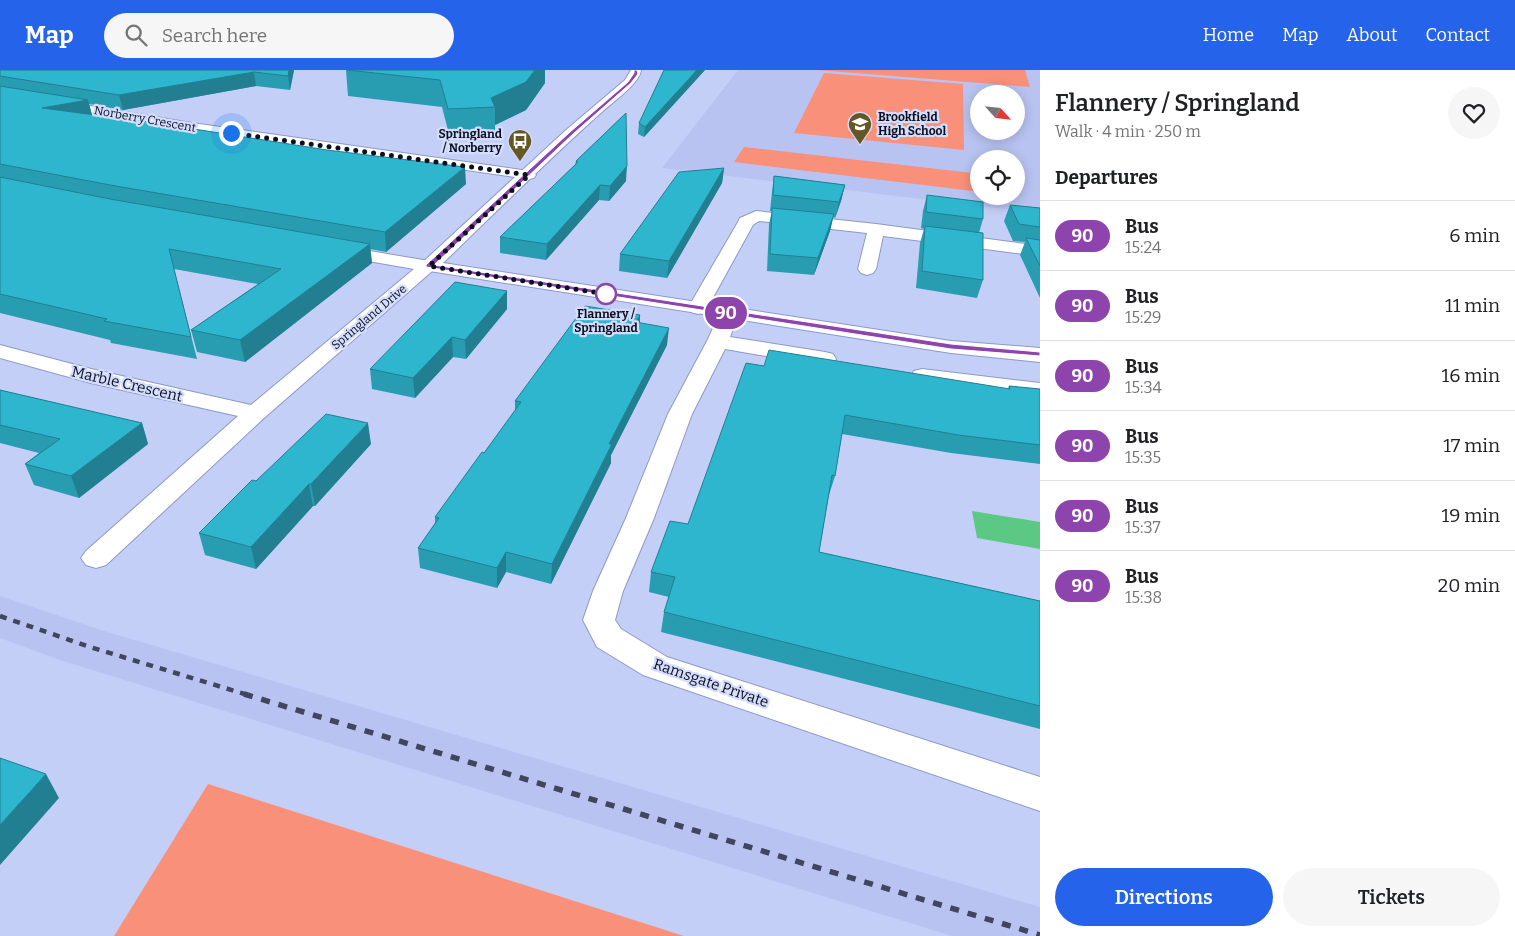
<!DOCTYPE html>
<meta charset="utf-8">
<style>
:root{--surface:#fff;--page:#f6f6f6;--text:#202124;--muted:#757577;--line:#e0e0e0;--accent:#2563eb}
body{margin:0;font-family:Bitter,serif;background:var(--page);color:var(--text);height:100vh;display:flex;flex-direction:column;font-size:19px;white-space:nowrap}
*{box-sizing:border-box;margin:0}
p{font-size:16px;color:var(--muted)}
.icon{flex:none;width:28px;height:28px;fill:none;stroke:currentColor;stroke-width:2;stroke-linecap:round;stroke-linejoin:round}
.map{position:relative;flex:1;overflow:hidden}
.details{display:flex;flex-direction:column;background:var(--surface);width:475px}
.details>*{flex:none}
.badge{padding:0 10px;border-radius:16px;font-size:18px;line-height:32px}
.needle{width:32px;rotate:117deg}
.controls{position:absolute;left:970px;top:15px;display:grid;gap:10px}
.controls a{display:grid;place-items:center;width:55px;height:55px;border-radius:50%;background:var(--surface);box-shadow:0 2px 12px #0003;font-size:25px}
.you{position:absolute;width:25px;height:25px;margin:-12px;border:4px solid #fff;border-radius:50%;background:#1a73e8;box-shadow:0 0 0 8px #1a73e833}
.map>.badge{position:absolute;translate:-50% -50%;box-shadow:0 0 0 2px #fff}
h2{padding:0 15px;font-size:19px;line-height:45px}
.round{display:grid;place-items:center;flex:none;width:52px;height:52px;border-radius:26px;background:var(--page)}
.headline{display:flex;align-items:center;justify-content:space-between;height:85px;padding:0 15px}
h1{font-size:24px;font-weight:600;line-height:38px}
.action{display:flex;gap:10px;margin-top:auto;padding:10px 15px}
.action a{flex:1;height:58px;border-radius:30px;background:var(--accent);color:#fff;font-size:20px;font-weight:600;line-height:58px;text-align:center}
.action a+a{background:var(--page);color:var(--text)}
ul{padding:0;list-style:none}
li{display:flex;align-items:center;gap:15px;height:70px;padding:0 15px;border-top:1px solid var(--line)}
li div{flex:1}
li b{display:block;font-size:19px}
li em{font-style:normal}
li .badge{min-width:55px;font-weight:700;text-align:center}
header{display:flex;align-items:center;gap:30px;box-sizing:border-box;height:70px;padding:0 25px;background:var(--accent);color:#fff}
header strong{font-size:24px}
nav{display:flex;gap:28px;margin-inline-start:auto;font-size:18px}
.search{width:350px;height:45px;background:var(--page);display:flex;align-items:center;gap:12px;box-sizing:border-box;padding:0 18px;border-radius:28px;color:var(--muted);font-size:19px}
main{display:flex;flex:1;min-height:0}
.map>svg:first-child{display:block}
.built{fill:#b8c3f1;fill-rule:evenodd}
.green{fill:#f9907a}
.water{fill:#5bc983}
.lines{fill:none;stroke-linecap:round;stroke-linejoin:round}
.street-casing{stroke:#8c99c8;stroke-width:2}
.secondary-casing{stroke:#8c99c8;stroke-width:2}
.street{fill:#fff;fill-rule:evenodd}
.secondary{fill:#fff;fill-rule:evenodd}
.rail-far1{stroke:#40465e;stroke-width:4.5;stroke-dasharray:7 7;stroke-linecap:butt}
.rail{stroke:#40465e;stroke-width:5.5;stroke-dasharray:9 9;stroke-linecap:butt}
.wall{fill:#289db2}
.shaded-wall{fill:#217f91}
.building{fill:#2fb6cf;stroke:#217f91}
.line{fill:#8e44ad;stroke:#fff}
.walk{stroke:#0c1021;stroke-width:5;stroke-dasharray:0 9}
.stop-dot{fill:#fff;stroke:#8e44ad;stroke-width:2.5}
.labels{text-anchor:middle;stroke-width:4.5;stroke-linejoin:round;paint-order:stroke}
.far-poi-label{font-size:12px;font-weight:bold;fill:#0c1021;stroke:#d4ddfc;text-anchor:start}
.far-street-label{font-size:12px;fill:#0c1021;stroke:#d4ddfc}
.far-stop-label{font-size:12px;font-weight:bold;fill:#0c1021;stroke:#d4ddfc}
.street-label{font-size:15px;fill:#0c1021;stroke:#d4ddfc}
</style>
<header>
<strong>Map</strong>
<div class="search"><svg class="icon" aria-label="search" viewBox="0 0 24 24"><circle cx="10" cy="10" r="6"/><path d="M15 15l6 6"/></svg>Search here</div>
<nav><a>Home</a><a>Map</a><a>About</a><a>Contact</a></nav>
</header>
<main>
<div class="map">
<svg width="1040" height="866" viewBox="0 0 1040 866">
<rect width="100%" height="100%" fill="#c4cff8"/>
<path class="built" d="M738 0H1040V143L662 98ZM979 24H1016V61H979ZM979 89H1016V126H979Z
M0 526 104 561 1040 837V866H952L60 590 0 568Z"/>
<path class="green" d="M817 0H1025L1030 17Z
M824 3 963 14 964 80 794 63Z
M744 77 973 103V121L734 92Z
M208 714 684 866H114Z"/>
<path class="water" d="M972 441 1040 452V479L977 468Z"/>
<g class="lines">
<g class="street-casing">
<path id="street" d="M0 21 192 53 529 101 534 102 536 105 534 108 529 109 192 61 0 27Z
M756 141 876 154 1040 176V186L883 166 876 199 873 203 867 205 861 203 858 199 867 163 759 151 753 155 705 242 698 244 691 242 688 238 738 152 740 148Z
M334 175 429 191 435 192 438 196 264 348 106 495 96 498 86 495 81 488 86 481 238 346 91 313 0 288V275L95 300 251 335 414 199 328 184 325 180 328 176Z
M729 237 736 239 739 243 730 267 825 282 833 284 836 289 833 294 825 296 725 279 692 344 654 448 623 521 615 550 621 559 667 587 1040 707V741L643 605 597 577 583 550 593 521 626 448 668 344 707 271 722 239Z
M922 299 1040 313V327L914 311 911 306 914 301Z"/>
</g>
<g class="secondary-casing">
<path id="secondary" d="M631 0H641C640 13 613 32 603 41 548 90 496 142 443 193L951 271 1040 278V292L951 283 423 200 420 196 423 192 566 60 625 10Z"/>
</g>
<use href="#street" class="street"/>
<use href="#secondary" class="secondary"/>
<path class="rail-far1" d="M0 546 90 577 248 625"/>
<path class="rail" d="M244 624 1040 865"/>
</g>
<path class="wall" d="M0 0H294L290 20 256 16 123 40 89 34 92 45 466 114 386 182 370 179 372 193 245 292 197 282 191 260 258 214 174 199 197 289 111 273 110 270 0 243Z
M346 0H545V13L526 40 495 55V66L450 68 442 37 348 26Z
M664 0H705L644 67 638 64 639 53Z
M626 43V111L609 131 599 130 546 190 500 183V167L575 95 576 91Z
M724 98 722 113 667 208 619 201 620 184Z
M774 106 845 115 841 131 835 148 833 147 830 161 814 205 767 201 769 154 772 141H770L772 122Z
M927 125 983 149 979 163 983 210 977 228 916 218 920 173 924 159 921 158 923 141Z
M1010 135 1040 138V228L1020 185 1025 172 1013 171 1004 151Z
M507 221V239L466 289 453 287 415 328 372 319 370 299Z
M640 245V253L667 275 611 385V393L551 514 506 502 497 518 420 498 418 478 435 453V447L484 383 515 341V331Z
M764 296 1008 319 1009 316 1040 319V394L951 383 842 364 835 406 829 425V424L819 482 1040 531V659L661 562 664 542 669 527 649 522 651 502 688 454Z
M0 320 142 353 148 374 79 428 34 415 25 394 39 383 0 373Z
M371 374 315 436H313L256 499 205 485 199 463 256 411Z"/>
<path class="shaded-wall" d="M289 0H294L290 20 288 6Z
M535 0H545V13L526 40 495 55V37L491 28Z
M697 0H705L644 67 645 57Z
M254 2 256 16 123 40 119 25Z
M88 30 92 45 42 38Z
M627 96 626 111 609 131 610 116Z
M465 97 466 114 386 182 385 162Z
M724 98 722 113 667 208 669 191Z
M600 115 599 130 546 190 547 174Z
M845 115 841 131 835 148 839 132Z
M834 144 830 161 814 205 818 188Z
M370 174 372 193 245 292 240 270Z
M507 221V239L466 289 465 270Z
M640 245 639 262 636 252Z
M669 258 667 275 611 385V393L551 514 552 494 609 374Z
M452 267 453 287 415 328 413 308Z
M142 353 148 374 79 428 71 406Z
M368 353 371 374 315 436 311 414Z
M309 414 313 436 256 499 251 477Z
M506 482V502L497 518V498Z
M46 704 59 728 0 795V755Z"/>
<path class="building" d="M0 0H289L288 6 254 2 119 25 0 6Z
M347 0H535L526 12 491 28 495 37 448 39 440 10Z
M664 0H697L645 57 639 53Z
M0 16 88 30 42 38 156 53 327 80 465 97 385 162 110 115 0 94Z
M626 43 627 96 610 116 600 115 547 174 500 167 578 92 576 91Z
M724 98 669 191 620 184 679 102Z
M774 106 845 115 839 132 773 125Z
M0 107 110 129 370 174 240 270 191 260 281 199 169 179 191 267 104 251 107 249 0 224Z
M927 125 983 132V149L926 142Z
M1010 135 1040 138V157L1019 154Z
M772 138 834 144 818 188 770 184Z
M925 156 983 163V210L922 201Z
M1026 168 1040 170V196Z
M455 212 507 221 465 270 452 267 413 308 370 299Z
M585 236 640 245 636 252 669 258 609 374H612L552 494 506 482 497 498 418 478 439 448 435 447 482 382 484 383 521 332 515 331Z
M769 280 1010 319 1009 316 1040 319V375L958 365 845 345 835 406 832 405 819 482 1040 531V636L664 542 675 507 651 502 670 451 688 454 746 293 764 296Z
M0 320 142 353 71 406 25 394 60 369 0 355Z
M326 344 368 353 311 414H309L251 477 199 463 252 410 256 411Z
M0 688 46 704 0 755Z"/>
<path class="line" d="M634 0H637L638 4 631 13 573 64 434 195 951 274 1040 282V286L951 279 426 197V195L570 62 628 12 634 3Z"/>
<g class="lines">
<path class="walk" d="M231 63 529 105 429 196 606 224"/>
</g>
<defs>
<g id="school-pin" transform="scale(1.25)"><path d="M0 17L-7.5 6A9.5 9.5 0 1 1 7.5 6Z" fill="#655724" stroke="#d4ddfc"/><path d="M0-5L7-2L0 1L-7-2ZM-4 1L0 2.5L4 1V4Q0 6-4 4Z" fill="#fff"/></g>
<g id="bus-pin" transform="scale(1.25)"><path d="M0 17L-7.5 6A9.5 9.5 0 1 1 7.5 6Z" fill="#655724" stroke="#d4ddfc"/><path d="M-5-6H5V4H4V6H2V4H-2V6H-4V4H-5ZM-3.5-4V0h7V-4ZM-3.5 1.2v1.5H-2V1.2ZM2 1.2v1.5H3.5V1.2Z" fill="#fff"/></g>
</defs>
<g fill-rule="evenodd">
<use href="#school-pin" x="860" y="54"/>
<use href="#bus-pin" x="520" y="71"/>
</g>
<circle class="stop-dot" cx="606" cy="224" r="10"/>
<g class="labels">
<g class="far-poi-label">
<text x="878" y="51">Brookfield<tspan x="878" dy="14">High School</tspan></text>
<text x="502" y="68" text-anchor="end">Springland<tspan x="502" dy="14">/ Norberry</tspan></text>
</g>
<g class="far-street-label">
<text transform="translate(145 49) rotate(10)" y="4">Norberry Crescent</text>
<text transform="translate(369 247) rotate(-40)" y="4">Springland Drive</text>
</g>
<g class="far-stop-label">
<text x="606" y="248">Flannery /<tspan x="606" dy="14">Springland</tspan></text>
</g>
<g class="street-label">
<text transform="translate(127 314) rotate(13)" y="5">Marble Crescent</text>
<text transform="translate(711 613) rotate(19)" y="5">Ramsgate Private</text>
</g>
</g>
</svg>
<div class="controls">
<a><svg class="needle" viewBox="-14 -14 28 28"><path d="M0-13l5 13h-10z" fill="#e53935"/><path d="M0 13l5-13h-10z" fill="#757577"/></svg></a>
<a><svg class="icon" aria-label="locate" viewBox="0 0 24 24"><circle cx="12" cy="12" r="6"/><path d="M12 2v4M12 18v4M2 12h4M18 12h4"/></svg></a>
</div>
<div class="you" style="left:231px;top:63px"></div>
<b class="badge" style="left:726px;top:243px;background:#8e44ad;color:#fff">90</b>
</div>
<section class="details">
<div class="headline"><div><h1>Flannery / Springland</h1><p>Walk · 4 min · 250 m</p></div><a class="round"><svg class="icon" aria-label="heart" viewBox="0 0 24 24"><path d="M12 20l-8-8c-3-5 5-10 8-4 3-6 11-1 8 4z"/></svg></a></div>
<h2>Departures</h2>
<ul>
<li><span class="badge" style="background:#8e44ad;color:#fff">90</span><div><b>Bus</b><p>15:24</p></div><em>6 min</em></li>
<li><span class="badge" style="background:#8e44ad;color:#fff">90</span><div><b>Bus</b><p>15:29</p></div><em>11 min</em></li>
<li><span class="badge" style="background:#8e44ad;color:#fff">90</span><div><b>Bus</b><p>15:34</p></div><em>16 min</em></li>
<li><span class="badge" style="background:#8e44ad;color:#fff">90</span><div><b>Bus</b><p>15:35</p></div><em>17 min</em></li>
<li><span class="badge" style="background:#8e44ad;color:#fff">90</span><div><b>Bus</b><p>15:37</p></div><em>19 min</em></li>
<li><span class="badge" style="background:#8e44ad;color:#fff">90</span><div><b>Bus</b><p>15:38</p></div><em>20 min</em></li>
</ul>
<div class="action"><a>Directions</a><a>Tickets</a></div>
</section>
</main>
